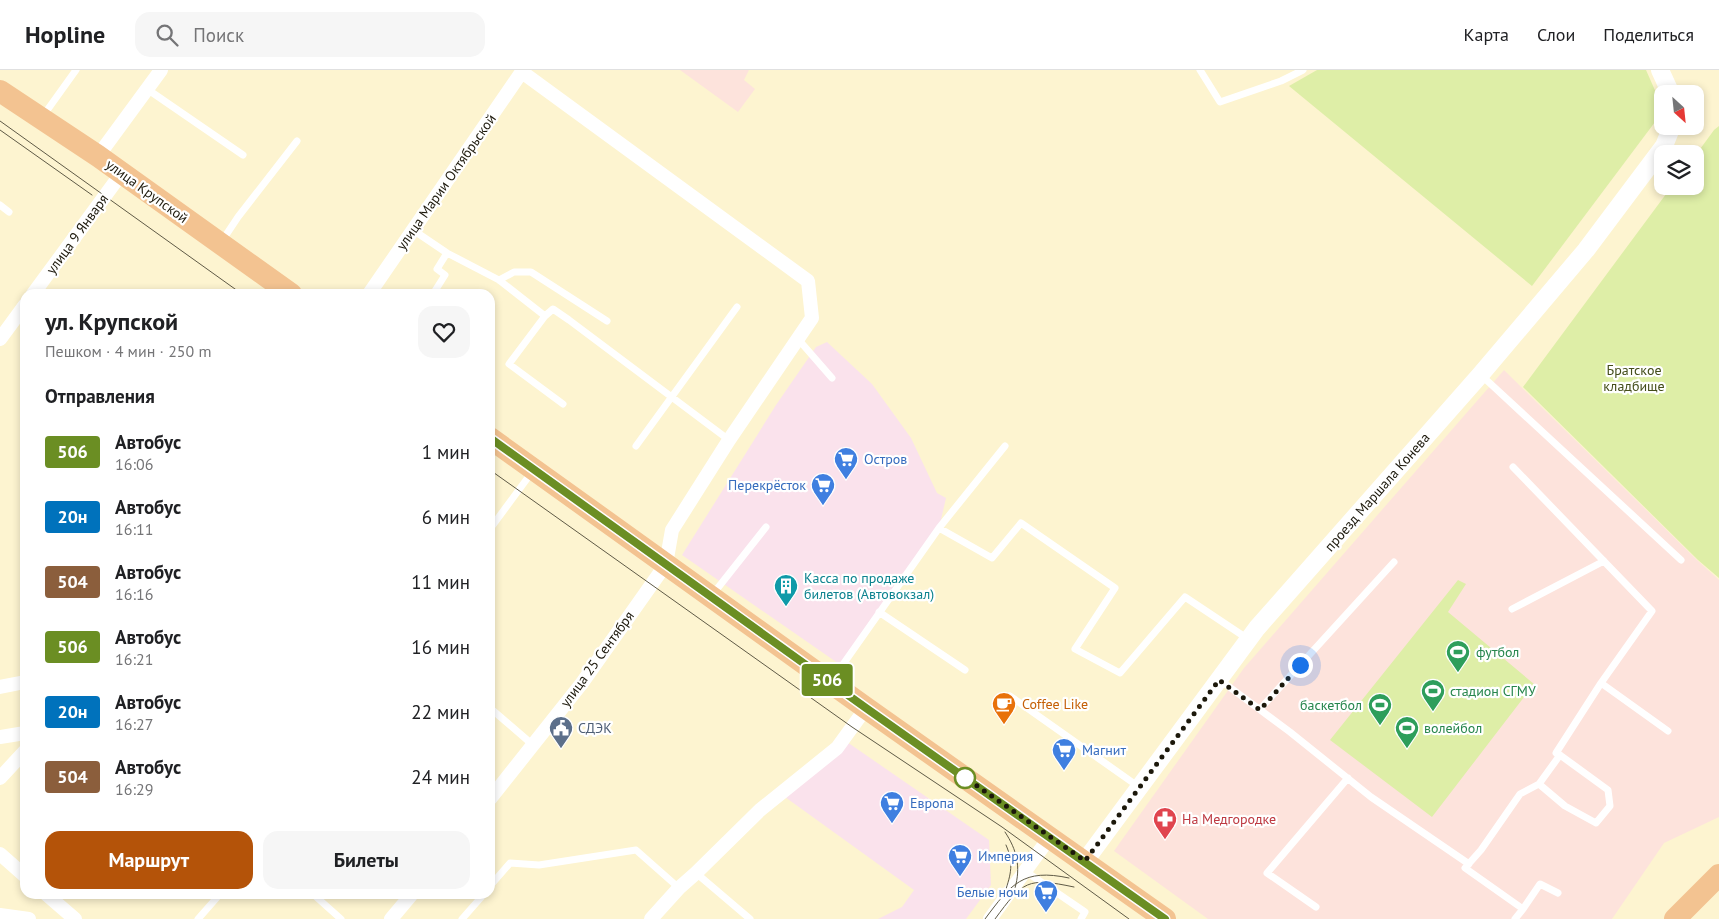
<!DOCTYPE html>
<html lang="ru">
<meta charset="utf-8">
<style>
:root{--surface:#fff;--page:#f6f6f6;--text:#202124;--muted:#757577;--line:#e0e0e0;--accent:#b45309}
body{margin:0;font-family:"PT Sans",sans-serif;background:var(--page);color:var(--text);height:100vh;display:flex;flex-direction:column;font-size:19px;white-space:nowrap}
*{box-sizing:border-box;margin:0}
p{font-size:16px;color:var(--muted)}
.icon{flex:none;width:28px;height:28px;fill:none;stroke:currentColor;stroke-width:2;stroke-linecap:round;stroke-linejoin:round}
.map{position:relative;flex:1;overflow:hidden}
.panel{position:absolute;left:20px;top:219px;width:475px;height:610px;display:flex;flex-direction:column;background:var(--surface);border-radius:15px;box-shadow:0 2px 8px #0003}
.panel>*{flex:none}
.badge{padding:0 10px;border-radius:4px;font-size:18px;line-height:32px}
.needle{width:32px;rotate:153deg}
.fabs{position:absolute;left:1654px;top:15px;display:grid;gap:10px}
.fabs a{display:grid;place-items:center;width:50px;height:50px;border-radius:10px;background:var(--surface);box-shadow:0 2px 8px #0003;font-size:25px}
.you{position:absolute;width:25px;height:25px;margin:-12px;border:4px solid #fff;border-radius:50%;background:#1a73e8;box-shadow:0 0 0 8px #1a73e833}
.map>.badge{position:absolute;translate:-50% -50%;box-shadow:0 0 0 2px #fff}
h2{padding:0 25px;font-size:19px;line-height:45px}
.round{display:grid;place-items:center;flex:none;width:52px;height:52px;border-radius:15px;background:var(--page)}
.overview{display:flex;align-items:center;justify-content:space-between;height:85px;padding:0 25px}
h1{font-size:24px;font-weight:700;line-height:38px}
.cta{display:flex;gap:10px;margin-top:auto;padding:10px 25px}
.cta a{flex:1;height:58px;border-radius:15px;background:var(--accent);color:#fff;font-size:20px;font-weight:700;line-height:58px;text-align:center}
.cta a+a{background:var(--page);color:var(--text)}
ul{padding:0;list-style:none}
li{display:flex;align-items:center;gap:15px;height:65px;padding:0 25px}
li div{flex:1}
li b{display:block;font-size:19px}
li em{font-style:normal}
li .badge{min-width:55px;font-weight:700;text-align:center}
header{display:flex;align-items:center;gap:30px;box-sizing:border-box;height:70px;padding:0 25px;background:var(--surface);border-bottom:1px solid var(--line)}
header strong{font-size:24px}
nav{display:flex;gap:28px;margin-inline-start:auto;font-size:18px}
.search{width:350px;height:45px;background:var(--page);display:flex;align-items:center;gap:12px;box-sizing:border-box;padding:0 18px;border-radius:15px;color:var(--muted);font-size:19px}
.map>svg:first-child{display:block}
.commercial{fill:#fae2ec}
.education{fill:#fde3dc}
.green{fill:#deeea7}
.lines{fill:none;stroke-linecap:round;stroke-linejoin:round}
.service{stroke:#fff;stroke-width:7}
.minor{stroke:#fff;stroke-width:14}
.tertiary{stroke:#fff;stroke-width:18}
.primary{stroke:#f3c391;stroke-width:22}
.tram{stroke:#5f5a46;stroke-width:1}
.line-casing{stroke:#fff;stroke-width:11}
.line{stroke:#6b8e23;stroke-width:8}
.walk{stroke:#1c180b;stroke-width:5;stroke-dasharray:0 9}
.stop-dot{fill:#fff;stroke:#6b8e23;stroke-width:2.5}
.labels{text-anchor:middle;stroke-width:4.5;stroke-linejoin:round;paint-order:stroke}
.street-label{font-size:14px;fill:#1c180b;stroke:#fff}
.park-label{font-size:14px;fill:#444d1a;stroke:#fff}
.shop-label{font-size:14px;fill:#366cbe;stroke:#fff;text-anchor:start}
.culture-label{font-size:14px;fill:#0d838f;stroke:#fff;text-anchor:start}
.leisure-label{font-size:14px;fill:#27864d;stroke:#fff;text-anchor:start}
.food-label{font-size:14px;fill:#c56008;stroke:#fff;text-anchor:start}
.service-label{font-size:14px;fill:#4e5e75;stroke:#fff;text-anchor:start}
.health-label{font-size:14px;fill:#be3a42;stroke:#fff;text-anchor:start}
</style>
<header>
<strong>Hopline</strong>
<div class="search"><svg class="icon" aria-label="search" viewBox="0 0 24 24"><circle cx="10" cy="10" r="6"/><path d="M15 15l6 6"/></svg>Поиск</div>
<nav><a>Карта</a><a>Слои</a><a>Поделиться</a></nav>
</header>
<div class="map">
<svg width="1719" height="849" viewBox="0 0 1719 849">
<rect width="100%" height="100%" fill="#fdf4d0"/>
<path class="commercial" d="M827 272 872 314 911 368 937 423 946 428 939 458 842 596 682 485 776 335 816 277Z
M847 672 989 770 991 815 966 849H878L902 837 914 820 785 727Z"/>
<path class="education" d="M680 0H749L744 10 755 19 738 42Z
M1504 300 1697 490 1719 510V747L1664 773 1612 849H1208L1114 781 1244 598Z"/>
<path class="green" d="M1317 0H1646L1661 34 1658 48 1532 216 1289 16Z
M1719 56V508L1698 490 1523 317 1672 116H1695V86L1714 60Z
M1458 510 1466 514 1448 542 1534 614 1432 747 1330 670Z"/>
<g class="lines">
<path class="service" d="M1200 0 1220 32 1281 11 1303 0
M147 19 243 85
M43 46 76 0
M0 135 9 142
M413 160 447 183 437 199 445 205 433 224
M222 171 238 147 297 71
M447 183 499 210 545 246 509 294 563 334
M499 210 514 202H531L607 251
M545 246 553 239 569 250 729 370
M798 269 832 308
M1481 305 1681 490
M636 376 737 237
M1513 397 1652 541 1601 613
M939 458 1005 376
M490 459 532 402
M713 524 766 457
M1512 539 1604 491
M879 542 965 600
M832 610 939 458 992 488 1021 453 1115 518 1075 579 1120 603 1185 527 1248 569
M1220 610 1290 662 1371 727 1469 794
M1010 626 1139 717
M490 638 533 675
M1260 639 1394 492
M1560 685 1608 720 1610 736 1596 753 1565 736 1539 714Z
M1560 685 1556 683 1601 613 1668 661
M1539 714 1520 724 1481 780 1465 798 1523 839 1540 814 1558 823
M1025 801 1085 842 1081 849
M696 803 750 849
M490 816 510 793 539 795 636 780 679 818
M313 824 341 849
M1316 837 1267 803 1348 708
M198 849 220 824
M462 849 484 824
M1515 849 1523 839"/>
<path class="minor" d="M98 86 161 0
M33 224 121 104
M369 224 523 0
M0 269 25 235
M0 617 25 612
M0 667 25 663
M0 708 25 681
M490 729 582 613 666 494 672 460 729 370 812 248 808 211 522 2
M0 784 25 806
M46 824 75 849
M0 845 29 849
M391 849 412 824
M651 849 679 818 696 803 760 740 837 678 866 638
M990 849 1050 767"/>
<path class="tertiary" d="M1660 0 1671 24
M1085 791 1257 558 1481 304 1586 180 1664 76 1672 56"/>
<path class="primary" d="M0 21 98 86 291 224
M490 368 866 638 1165 849
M1675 849 1719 805"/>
<path class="tram" d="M0 51 242 224
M0 60 92 125
M490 400 852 657 1002 757 1129 849
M1005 762C1017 780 1021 797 1015 818
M1005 822C1011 804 1014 793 1006 775
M985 849C1011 814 1023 798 1069 808
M995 849C1023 811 1027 807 1074 817"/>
</g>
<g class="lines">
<g class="line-casing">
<path id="line" d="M490 368 866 638 1165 849"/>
</g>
<use href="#line" class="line"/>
<path class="walk" d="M965 708 960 704 1085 791 1219 610 1260 640 1300 595"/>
</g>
<defs>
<g id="supermarket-pin" transform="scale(1.25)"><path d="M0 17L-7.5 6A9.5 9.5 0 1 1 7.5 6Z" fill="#3f7fe0" stroke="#fff"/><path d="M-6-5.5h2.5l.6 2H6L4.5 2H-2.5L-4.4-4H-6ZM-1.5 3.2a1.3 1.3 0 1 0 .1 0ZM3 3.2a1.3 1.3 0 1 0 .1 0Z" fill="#fff"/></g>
<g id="building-pin" transform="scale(1.25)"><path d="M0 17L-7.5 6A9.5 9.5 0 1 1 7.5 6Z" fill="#0f9aa8" stroke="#fff"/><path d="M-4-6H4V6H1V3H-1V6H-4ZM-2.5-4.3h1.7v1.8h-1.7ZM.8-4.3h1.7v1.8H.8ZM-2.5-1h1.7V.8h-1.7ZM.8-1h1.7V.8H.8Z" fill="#fff"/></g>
<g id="stadium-pin" transform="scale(1.25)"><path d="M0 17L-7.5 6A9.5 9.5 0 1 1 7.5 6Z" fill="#2e9e5b" stroke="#fff"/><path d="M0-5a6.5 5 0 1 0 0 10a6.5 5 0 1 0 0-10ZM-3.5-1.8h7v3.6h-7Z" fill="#fff"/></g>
<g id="cafe-pin" transform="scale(1.25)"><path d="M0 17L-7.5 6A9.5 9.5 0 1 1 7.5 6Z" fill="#e8710a" stroke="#fff"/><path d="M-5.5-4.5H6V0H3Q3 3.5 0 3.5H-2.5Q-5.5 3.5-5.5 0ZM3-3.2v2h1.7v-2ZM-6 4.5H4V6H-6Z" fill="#fff"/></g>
<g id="civic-pin" transform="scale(1.25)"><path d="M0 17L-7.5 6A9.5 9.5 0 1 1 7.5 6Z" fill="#5c6f8a" stroke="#fff"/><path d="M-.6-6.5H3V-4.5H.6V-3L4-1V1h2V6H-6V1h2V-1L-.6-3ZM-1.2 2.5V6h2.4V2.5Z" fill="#fff"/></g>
<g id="pharmacy-pin" transform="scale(1.25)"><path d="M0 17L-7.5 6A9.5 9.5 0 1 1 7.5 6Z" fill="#e0444e" stroke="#fff"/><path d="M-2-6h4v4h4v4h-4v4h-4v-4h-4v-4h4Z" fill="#fff"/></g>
</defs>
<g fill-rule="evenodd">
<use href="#supermarket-pin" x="846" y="389"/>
<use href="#supermarket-pin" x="823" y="415"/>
<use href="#building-pin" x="786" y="516"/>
<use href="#stadium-pin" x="1458" y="582"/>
<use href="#stadium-pin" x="1433" y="621"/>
<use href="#cafe-pin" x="1004" y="634"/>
<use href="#stadium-pin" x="1380" y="635"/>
<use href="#civic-pin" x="561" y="658"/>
<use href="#stadium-pin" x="1407" y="658"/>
<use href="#supermarket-pin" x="1064" y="680"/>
<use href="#supermarket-pin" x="892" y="733"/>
<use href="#pharmacy-pin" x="1165" y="749"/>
<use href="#supermarket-pin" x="960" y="786"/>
<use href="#supermarket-pin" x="1046" y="822"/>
</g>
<circle class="stop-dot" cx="965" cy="708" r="10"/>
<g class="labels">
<g class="street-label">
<text transform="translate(446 112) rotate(-55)" y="5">улица Марии Октябрьской</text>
<text transform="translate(147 121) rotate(36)" y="5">улица Крупской</text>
<text transform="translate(77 164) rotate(-54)" y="5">улица 9 Января</text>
<text transform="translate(1377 422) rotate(-49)" y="5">проезд Маршала Конева</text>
<text transform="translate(597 589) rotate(-54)" y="5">улица 25 Сентября</text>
</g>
<g class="park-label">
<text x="1634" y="305">Братское<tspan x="1634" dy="16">кладбище</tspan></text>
</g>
<g class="shop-label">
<text x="864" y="394">Остров</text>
<text x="806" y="420" text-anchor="end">Перекрёсток</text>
<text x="1082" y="685">Магнит</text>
<text x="910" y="738">Европа</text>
<text x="978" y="791">Империя</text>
<text x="1028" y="827" text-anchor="end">Белые ночи</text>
</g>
<g class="culture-label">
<text x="804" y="513">Касса по продаже<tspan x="804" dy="16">билетов (Автовокзал)</tspan></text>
</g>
<g class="leisure-label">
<text x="1476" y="587">футбол</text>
<text x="1450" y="626">стадион СГМУ</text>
<text x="1362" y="640" text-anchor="end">баскетбол</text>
<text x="1424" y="663">волейбол</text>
</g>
<g class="food-label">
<text x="1022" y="639">Coffee Like</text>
</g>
<g class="service-label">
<text x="578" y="663">СДЭК</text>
</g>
<g class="health-label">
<text x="1182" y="754">На Медгородке</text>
</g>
</g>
</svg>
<div class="fabs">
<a><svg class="needle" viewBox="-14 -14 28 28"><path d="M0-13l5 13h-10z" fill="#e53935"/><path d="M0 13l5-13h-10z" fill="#757577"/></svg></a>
<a><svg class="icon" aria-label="layers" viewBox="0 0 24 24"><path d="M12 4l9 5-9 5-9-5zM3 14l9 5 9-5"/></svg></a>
</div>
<div class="you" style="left:1300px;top:595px"></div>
<b class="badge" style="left:827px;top:610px;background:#6b8e23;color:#fff">506</b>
<section class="panel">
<div class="overview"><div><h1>ул. Крупской</h1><p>Пешком · 4 мин · 250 m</p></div><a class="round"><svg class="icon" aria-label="heart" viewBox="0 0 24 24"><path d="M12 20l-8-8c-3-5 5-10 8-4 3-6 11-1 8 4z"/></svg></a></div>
<h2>Отправления</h2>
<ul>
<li><span class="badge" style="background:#6b8e23;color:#fff">506</span><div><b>Автобус</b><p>16:06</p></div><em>1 мин</em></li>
<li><span class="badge" style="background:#0072bc;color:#fff">20н</span><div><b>Автобус</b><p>16:11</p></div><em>6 мин</em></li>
<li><span class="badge" style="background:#8b5e3c;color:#fff">504</span><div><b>Автобус</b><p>16:16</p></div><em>11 мин</em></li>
<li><span class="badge" style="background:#6b8e23;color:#fff">506</span><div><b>Автобус</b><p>16:21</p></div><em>16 мин</em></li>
<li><span class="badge" style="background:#0072bc;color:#fff">20н</span><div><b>Автобус</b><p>16:27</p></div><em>22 мин</em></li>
<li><span class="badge" style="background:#8b5e3c;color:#fff">504</span><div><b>Автобус</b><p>16:29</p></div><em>24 мин</em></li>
</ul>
<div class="cta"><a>Маршрут</a><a>Билеты</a></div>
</section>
</div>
